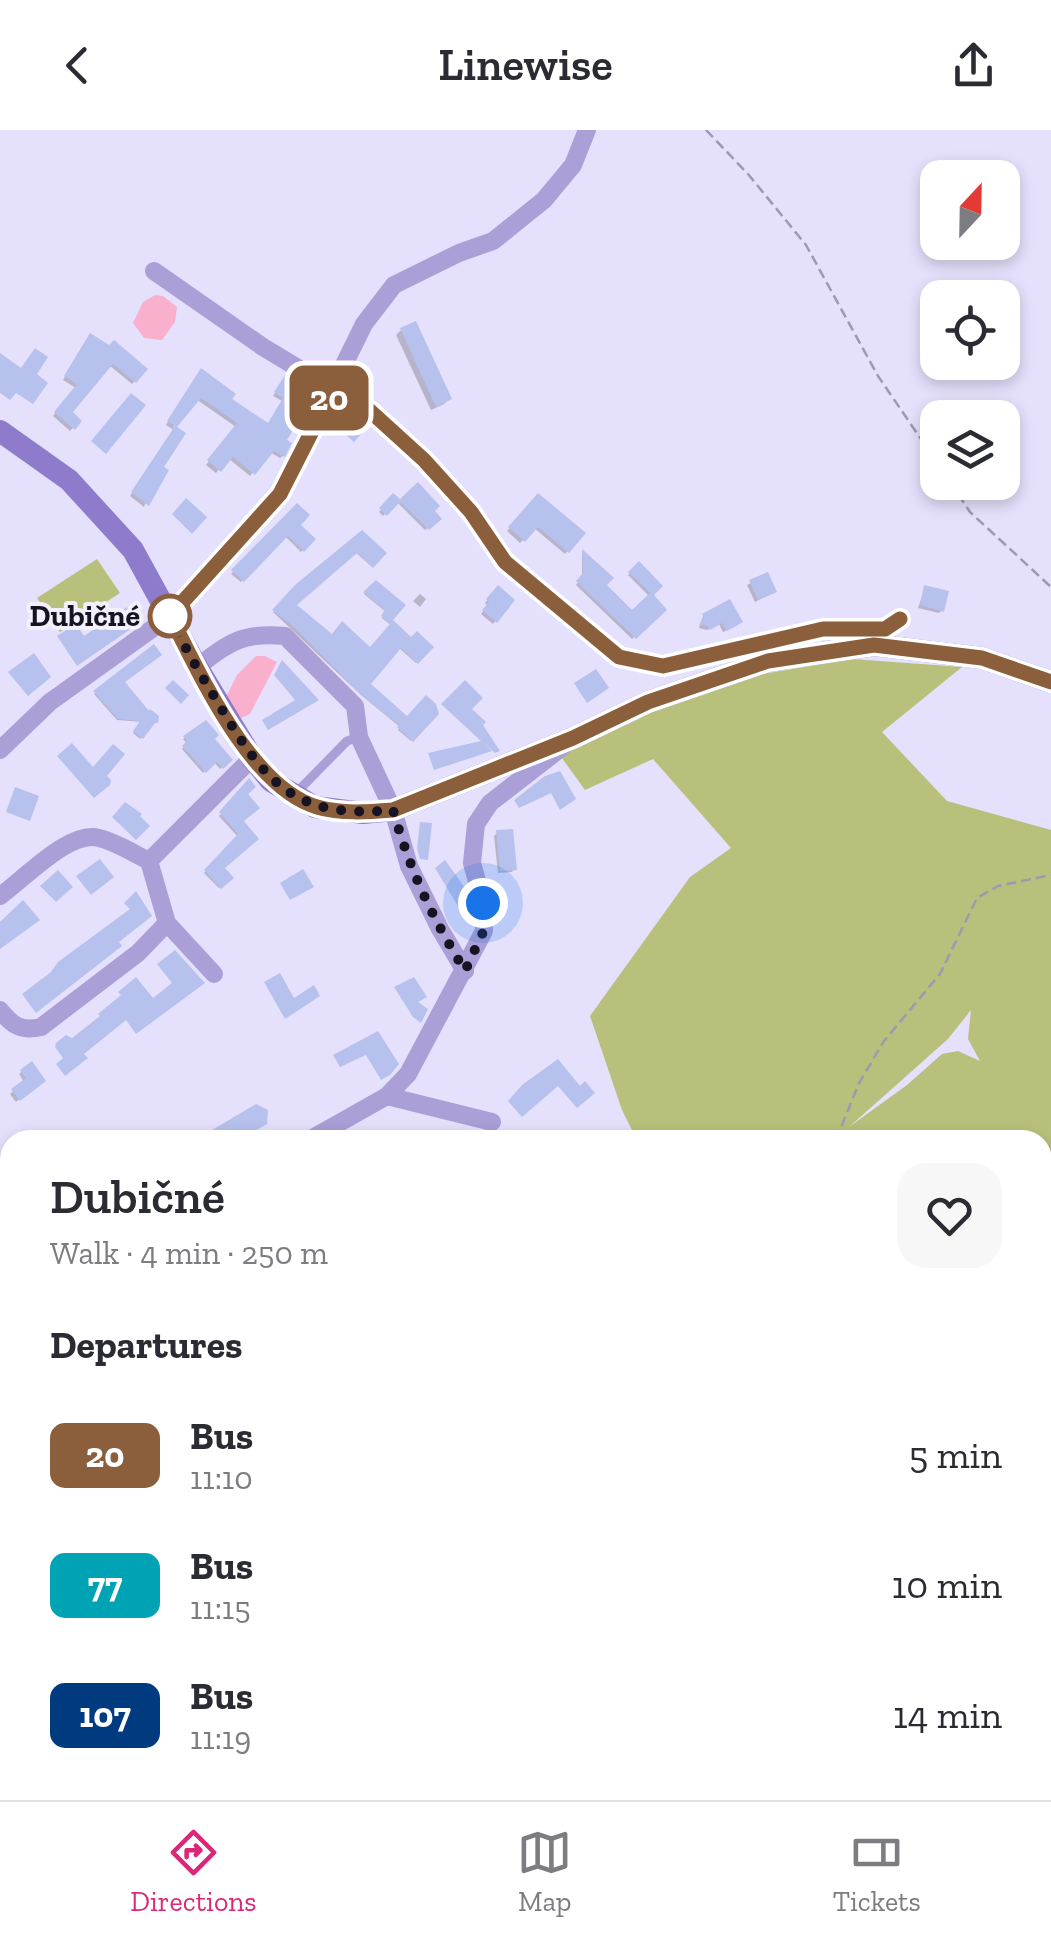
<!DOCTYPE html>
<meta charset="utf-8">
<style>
:root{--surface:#fff;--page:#f7f7f7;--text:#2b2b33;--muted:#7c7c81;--line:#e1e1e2;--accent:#db2777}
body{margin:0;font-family:"Zilla Slab",serif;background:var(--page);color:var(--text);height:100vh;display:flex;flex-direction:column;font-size:38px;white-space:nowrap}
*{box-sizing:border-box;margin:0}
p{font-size:32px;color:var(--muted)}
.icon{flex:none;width:55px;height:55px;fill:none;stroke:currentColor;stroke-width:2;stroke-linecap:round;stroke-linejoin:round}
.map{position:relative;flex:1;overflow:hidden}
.side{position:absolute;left:0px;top:1000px;width:1052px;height:670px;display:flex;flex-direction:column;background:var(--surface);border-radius:30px 30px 0 0;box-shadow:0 5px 15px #0003}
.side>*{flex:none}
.badge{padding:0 20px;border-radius:15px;font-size:35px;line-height:65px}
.needle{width:65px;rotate:22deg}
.buttons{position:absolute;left:920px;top:30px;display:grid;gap:20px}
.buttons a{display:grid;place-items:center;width:100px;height:100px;border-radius:20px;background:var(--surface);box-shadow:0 5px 15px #0003;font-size:50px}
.you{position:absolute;width:50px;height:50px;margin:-25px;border:8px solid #fff;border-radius:50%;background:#1a73e8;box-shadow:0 0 0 15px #1a73e833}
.map>.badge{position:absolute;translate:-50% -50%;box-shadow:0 0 0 5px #fff}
h2{padding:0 50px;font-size:38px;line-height:90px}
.round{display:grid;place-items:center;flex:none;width:105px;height:105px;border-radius:30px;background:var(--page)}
.summary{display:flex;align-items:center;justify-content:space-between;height:170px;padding:0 50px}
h1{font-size:48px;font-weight:600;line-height:75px}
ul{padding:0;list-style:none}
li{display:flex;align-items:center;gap:30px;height:130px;padding:0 50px}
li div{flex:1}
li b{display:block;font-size:38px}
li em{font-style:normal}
li .badge{min-width:110px;font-weight:700;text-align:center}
header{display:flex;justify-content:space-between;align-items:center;height:130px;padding:0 50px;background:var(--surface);font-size:45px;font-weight:600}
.tabs{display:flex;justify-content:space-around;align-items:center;height:140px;border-top:2px solid var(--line);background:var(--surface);font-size:28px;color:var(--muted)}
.tabs a{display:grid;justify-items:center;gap:5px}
.tabs .on{color:var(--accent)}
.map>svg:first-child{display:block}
.green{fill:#b9c07b;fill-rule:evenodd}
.water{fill:#f9b0cd}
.shadow{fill:#0003}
.building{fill:#b6c1ed}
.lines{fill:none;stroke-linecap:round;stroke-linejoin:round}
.path{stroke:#9d99b1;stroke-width:2.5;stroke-dasharray:10 5;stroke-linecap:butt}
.lane{stroke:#aa9fd6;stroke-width:9}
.street{stroke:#aa9fd6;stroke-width:18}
.secondary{stroke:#8e7bcc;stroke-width:22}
.line-casing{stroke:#fff;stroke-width:22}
.line{stroke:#8b5e3c;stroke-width:15}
.walk{stroke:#161322;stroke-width:10;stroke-dasharray:0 18}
.stop-dot{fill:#fff;stroke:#8b5e3c;stroke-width:5}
.labels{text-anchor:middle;stroke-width:8;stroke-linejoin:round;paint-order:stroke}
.stop-label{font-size:30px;font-weight:bold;fill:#161322;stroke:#f2f0fa;text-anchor:end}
</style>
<header><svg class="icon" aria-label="back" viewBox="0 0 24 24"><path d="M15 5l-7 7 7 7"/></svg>Linewise<svg class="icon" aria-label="share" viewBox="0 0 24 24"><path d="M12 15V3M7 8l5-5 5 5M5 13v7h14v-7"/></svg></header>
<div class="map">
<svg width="1051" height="1670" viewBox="0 0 1051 1670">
<rect width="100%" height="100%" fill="#e5e0fc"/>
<path class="green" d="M97 429 120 463 60 502 37 468Z
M852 529 962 537 882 602 947 671 1051 700V1670H0V1507L10 1503V1660H1042V1010H637L622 980 590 886 690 747 731 718 653 629 585 660 559 624 643 584 756 545ZM971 880 968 909 980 931 958 921 942 924 907 955 849 997 948 909Z
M10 1068V1217L0 1223V1075Z"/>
<path class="water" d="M155 165 163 166 177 177 175 192 162 210 144 208 133 193 143 172Z
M256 526H265L277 532 250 584 241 588 230 575 227 565 237 545Z"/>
<path class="shadow" d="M401 200 449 269 444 274 431 280 396 205Z
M87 209 144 239 132 254 109 235 69 283 79 291 70 301 53 286 76 258 63 250Z
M198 244 268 296 282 271 273 266 285 248 283 326 280 328 270 322 250 346 228 328 216 343 206 335 236 297 196 269 173 297 183 303 160 338 144 377 130 366 174 300 166 295Z
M418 356 438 389 425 400 397 372 383 386 379 382 393 366 400 373Z
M539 367 583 403 565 424 534 398 520 413 507 401Z
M297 376V395L313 410 301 422 285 406 241 452 231 444Z
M362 403 371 436 355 422 293 475 332 507 370 521 392 496 382 488 386 482 364 464 376 453 390 490 411 511 431 517 416 533 398 517 368 554 407 589 436 583 411 611 398 600 400 597 361 565 273 482 297 457Z
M582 423 610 448 604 455 632 484 650 467 628 445 639 435 659 456 650 465 663 480 632 509 576 455 582 447Z
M767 445 771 464 755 472 747 455Z
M498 458 511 470 493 494 481 484 488 476 485 473Z
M925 458 942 480 939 483 918 478Z
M420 464 426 469 420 477 413 471Z
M703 486 737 495 723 502 719 494 707 500 699 498Z
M153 518 122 552 151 593 140 609 133 603 142 592 117 590 94 564Z
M206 594 211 609 229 630 220 639 214 632 203 643 182 619 187 614 183 609Z
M245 664 241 691 255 709 222 738 231 748 219 758 204 743 238 707 219 686Z
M497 703 514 739 512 742 498 743 494 706Z
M31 935 43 950 16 972 10 964 24 952 19 944Z"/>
<path class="building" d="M416 191 452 269 436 277 400 198Z
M90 203 109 215 114 210 148 239 136 253 113 234 73 282 82 291 75 300 54 282 77 254 64 246Z
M35 218 48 227 37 244 48 253 33 274 16 263 10 270 0 263V223L21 238Z
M201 238 236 264 232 269 268 293 283 268 274 262 285 245 315 263 287 310 292 313 285 327 274 321 255 345 233 327 221 342 207 330 237 293 201 268 177 297 186 303 164 337 169 340 149 376 131 362 175 296 167 291Z
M131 263 146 275 106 324 91 311Z
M353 286 368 296 354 312 340 300Z
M418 352 440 376 435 381 442 389 429 400 400 372 387 386 379 378 393 363 400 369Z
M538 363 586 403 569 423 538 397 525 412 508 397Z
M186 368 207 387 192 404 172 384Z
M297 373 310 385 301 395 316 409 304 422 288 406 244 452 231 440Z
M362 400 387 423 373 438 357 423 297 475 332 504 342 491 370 517 390 494 381 486 385 480 363 462 376 450 406 475 393 490 411 507 417 501 434 517 418 534 401 518 371 554 407 586 426 565 436 574 439 584 413 612 397 597 399 595 361 565 294 497 272 480 295 455Z
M582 419 614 448 607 455 632 480 650 463 628 442 639 431 663 456 654 465 667 480 636 509 576 451 583 443Z
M768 442 777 462 758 470 749 450Z
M498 455 515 470 497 493 482 480 489 472 486 469Z
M924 455 949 461 944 482 920 475Z
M730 469 743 492 727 501 722 493 710 500 708 496 699 495 704 487 702 484Z
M127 477 138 494 77 536 57 506 76 494 84 506Z
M154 514 162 525 125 552 149 581 150 579 159 586 158 593H155L143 609 133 601 140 591 118 589 93 561Z
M34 523 51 547 28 566 8 542Z
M282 530 319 570 268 600 262 590 295 570 274 545Z
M596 539 609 558 587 573 574 553Z
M173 550 189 565 181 574 165 558Z
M465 550 483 568 472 579 486 592 483 595 500 621 495 623 484 613 492 621 434 640 428 623 481 611 441 574Z
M206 590 219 605 215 609 233 630 223 639 217 632 206 643 182 616 187 611 183 606Z
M72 613 93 637 113 614 125 624 107 646 111 650 110 655 94 668 57 626Z
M560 641 576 669 560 680 551 663 519 678 514 670 545 646Z
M249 648 256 657 248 664 260 678 244 691 259 709 225 738 234 748 221 759 204 740 238 704 219 682Z
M15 657 39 666 30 691 6 682Z
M125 672 142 684 140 686 150 696 136 710 112 687Z
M420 692 432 693 428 730 420 729 417 718Z
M513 699 517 740 500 741 496 700Z
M100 729 114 747 91 765 76 746Z
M445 730 467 761 471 777 462 783 435 738Z
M303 739 314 757 290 770 280 753Z
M58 740 73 757 56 772 40 756Z
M136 761 152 786 119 812 122 816 36 883 22 864 51 842 58 832 130 779 124 773Z
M23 770 40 790 0 819V792Z
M175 820 205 853 136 904 126 890 84 924 88 928 65 946 56 934 63 928 55 917 56 913 66 905 72 908 100 886 98 884 121 865 118 862 136 847 153 868 172 853 157 834Z
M280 843 294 868 314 855 320 866 285 889 264 852Z
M414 847 427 867 418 872 428 879 421 893 413 887 394 857Z
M378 901 399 934 390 945 381 950 366 925 340 937 333 925Z
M558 929 580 956 585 951 595 963 577 978 558 956 522 987 508 971 522 955Z
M32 931 46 951 20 971 11 959 26 948 20 940Z
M256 974 268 980 267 994 255 1001 260 1010H195Z"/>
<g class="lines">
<path class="path" d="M706 0 748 44 806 115 878 246 938 334
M950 352 970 382 1051 457
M836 1010 859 953 884 911 940 844 977 768 998 756 1051 745
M0 1230 10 1224
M0 1550 10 1547"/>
<path class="lane" d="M295 664 347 611 359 607"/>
<path class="street" d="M154 141 263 217 369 281 424 330 471 382 505 432 619 527 663 536 823 499H885L900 489
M197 537C230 512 242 502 285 506L355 576 359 607 393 680 409 736 440 799 465 841
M0 620 50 572 170 486 280 365 364 194 394 155 459 123 493 111 544 70 573 35 587 0
M149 731 252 628
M0 766C23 750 70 699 99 708 116 712 133 723 149 731L167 793 138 823 41 897C21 902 12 895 0 880
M167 793 214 844
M387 966 492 992
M309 1010 387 966 408 944 484 801 483 773 472 733 476 694 490 673 561 618"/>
<path class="secondary" d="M0 301 69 350 133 420 197 537 252 628 271 651 315 677 363 683 393 680 573 608 648 572 768 531 874 515 982 528 1051 552"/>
</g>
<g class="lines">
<g class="line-casing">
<path id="line" d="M900 489 885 499H823L663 536 619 527 505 432 471 382 424 330 369 280 334 258 280 364 170 486C200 544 250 657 317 677 341 684 368 682 393 680L573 608 648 572 768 531 874 515 982 528 1051 552"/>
</g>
<use href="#line" class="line"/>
<path class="walk" d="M170 486C183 515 201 545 218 573 265 652 294 690 393 680 411 743 431 785 465 841L484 800 483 773"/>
</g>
<circle class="stop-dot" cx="170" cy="486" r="20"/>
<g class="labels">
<g class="stop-label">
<text x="140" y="496">Dubičné</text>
</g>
</g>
</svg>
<div class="buttons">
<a><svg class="needle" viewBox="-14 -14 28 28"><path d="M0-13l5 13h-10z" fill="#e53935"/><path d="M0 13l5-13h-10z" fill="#7c7c81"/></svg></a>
<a><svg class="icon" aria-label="locate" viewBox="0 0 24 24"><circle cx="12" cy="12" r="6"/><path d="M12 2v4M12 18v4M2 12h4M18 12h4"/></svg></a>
<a><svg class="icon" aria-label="layers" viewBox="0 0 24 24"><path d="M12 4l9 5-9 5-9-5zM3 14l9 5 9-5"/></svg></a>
</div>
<div class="you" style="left:483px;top:773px"></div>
<b class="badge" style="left:329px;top:268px;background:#8b5e3c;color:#fff">20</b>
<section class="side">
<div class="summary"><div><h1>Dubičné</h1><p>Walk · 4 min · 250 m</p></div><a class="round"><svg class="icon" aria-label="heart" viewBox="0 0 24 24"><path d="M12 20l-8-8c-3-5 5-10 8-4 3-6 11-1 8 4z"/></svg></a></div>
<h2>Departures</h2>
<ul>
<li><span class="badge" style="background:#8b5e3c;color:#fff">20</span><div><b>Bus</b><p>11:10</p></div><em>5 min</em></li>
<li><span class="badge" style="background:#00a3b4;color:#fff">77</span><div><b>Bus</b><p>11:15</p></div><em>10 min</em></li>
<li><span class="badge" style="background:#003b80;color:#fff">107</span><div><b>Bus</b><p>11:19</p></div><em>14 min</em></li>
</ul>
</section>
</div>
<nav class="tabs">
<a class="on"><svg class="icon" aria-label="directions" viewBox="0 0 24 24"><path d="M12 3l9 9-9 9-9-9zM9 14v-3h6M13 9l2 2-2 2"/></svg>Directions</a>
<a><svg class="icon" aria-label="map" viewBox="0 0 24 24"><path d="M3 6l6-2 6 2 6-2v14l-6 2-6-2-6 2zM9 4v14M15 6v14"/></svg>Map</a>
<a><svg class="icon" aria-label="tickets" viewBox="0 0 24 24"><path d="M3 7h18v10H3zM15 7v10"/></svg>Tickets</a>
</nav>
